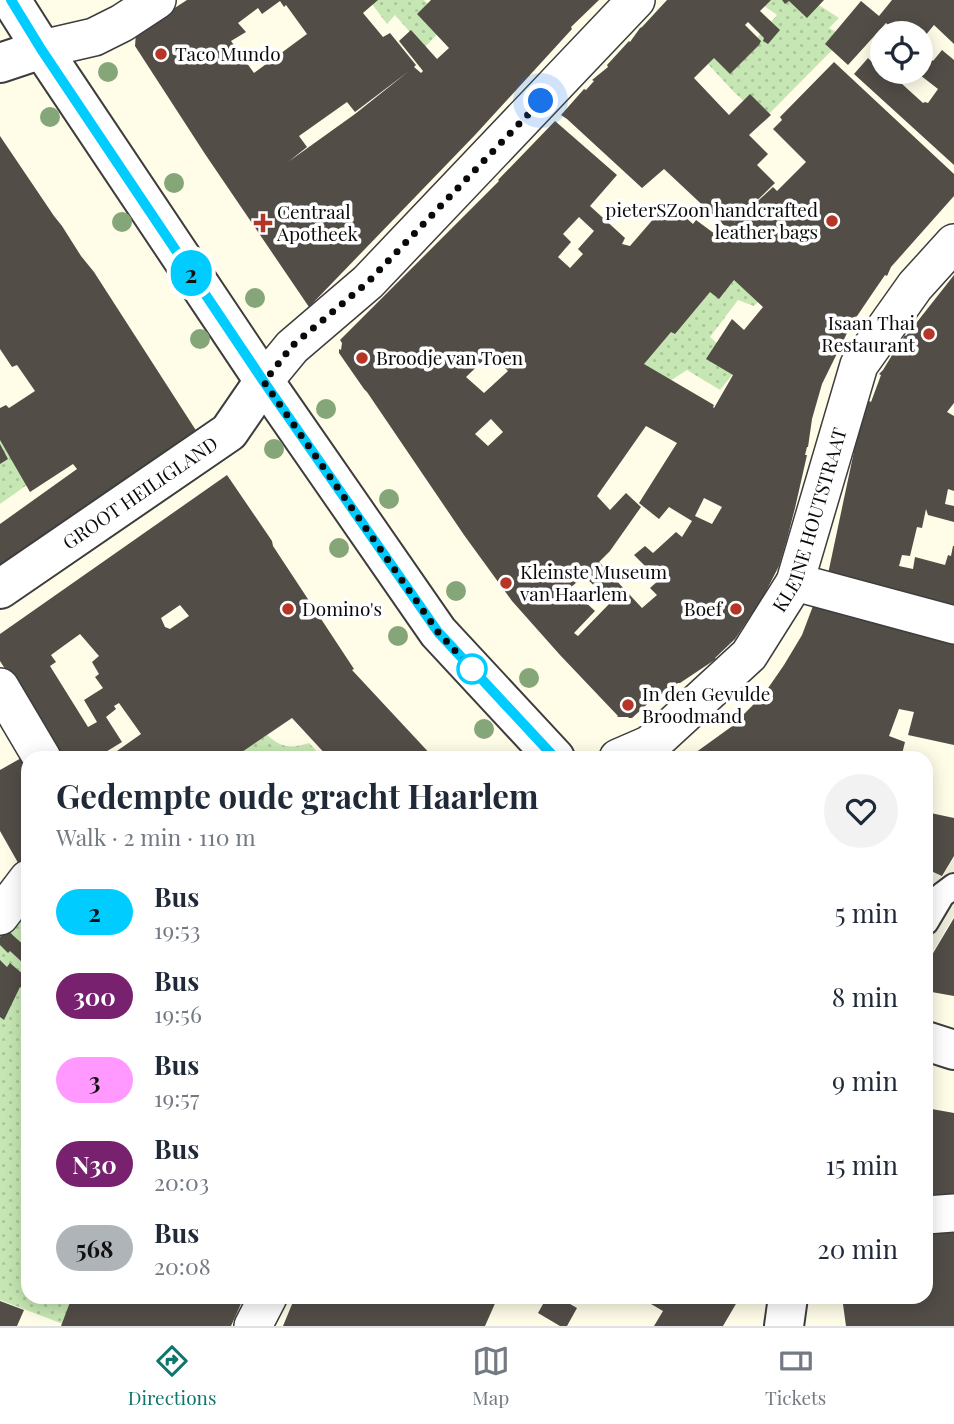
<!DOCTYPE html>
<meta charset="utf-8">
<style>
:root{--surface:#fff;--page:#f2f2f3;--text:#1f2937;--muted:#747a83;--line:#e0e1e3;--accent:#0f766e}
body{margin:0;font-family:"Playfair Display",serif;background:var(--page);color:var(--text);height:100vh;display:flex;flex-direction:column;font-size:26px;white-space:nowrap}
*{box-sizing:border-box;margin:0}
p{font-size:23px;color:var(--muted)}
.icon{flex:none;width:38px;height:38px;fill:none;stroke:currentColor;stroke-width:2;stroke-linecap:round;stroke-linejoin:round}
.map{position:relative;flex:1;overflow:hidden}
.side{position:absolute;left:21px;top:751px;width:912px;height:553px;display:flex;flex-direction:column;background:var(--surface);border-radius:21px;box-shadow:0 4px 18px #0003}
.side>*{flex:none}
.badge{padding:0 14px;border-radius:23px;font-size:24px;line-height:46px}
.buttons{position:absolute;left:870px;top:21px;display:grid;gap:14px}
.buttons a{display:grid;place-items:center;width:63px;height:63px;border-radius:50%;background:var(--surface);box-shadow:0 4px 18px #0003;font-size:35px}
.you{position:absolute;width:35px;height:35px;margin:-18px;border:5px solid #fff;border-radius:50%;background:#1a73e8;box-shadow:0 0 0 10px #1a73e833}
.map>.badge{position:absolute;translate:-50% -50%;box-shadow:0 0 0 4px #fff}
.round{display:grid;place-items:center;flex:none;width:74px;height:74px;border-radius:37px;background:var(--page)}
.headline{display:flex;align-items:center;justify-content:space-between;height:119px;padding:0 35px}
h1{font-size:33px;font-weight:700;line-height:52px}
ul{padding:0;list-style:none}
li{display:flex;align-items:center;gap:21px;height:84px;padding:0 35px}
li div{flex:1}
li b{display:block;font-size:26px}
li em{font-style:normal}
li .badge{min-width:77px;font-weight:700;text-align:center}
.tab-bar{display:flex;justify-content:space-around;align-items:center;height:98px;border-top:2px solid var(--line);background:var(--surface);font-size:19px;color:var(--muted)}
.tab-bar a{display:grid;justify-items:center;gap:4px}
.tab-bar .on{color:var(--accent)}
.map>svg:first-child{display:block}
.park{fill:url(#park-dots)}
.plaza{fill:#ecead9}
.building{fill:#524d47;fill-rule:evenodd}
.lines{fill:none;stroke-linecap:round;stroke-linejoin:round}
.service-casing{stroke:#3d3d3d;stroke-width:28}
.pedestrian-casing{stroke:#3d3d3d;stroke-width:40}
.minor-casing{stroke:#3d3d3d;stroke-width:42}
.tertiary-casing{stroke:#3d3d3d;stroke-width:42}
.service{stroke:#fff;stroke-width:24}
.pedestrian{stroke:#fff;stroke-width:37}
.minor{stroke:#fff;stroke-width:38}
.tertiary{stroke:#fff;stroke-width:38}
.tree{fill:#85a678}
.line-casing{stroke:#fff;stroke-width:16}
.line{stroke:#0cf;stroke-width:10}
.walk{stroke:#0a0a0a;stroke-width:7;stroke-dasharray:0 12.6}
.poi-dot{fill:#b53527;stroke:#fff;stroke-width:2.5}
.stop-dot{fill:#fff;stroke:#0cf;stroke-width:3.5}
.labels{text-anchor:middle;stroke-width:7;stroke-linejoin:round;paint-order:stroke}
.poi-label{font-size:19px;fill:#0a0a0a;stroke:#fff;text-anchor:start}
.street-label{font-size:19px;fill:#0a0a0a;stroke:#fff}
</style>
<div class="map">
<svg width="954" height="1326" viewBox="0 0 954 1326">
<defs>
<pattern id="park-dots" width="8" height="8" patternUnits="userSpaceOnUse" patternTransform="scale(1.75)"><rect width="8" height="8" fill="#c6e7b3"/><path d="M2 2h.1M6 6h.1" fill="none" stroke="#a9c599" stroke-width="1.8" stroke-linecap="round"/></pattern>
</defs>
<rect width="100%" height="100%" fill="#fffde8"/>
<path class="park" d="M369 0H424L448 23 424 48 395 15 387 24Z
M762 0H811L839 18 829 28 845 37 764 119 734 92 708 64 722 43 740 57 777 15 760 3Z
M747 255 783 276 754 306 738 300 710 337 741 364 720 390 687 370 659 388 619 354 707 281 730 286Z
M0 434 38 477 0 504Z
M267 735C282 748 290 749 309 743L323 758H232Z
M28 900V1297H72L63 1324 0 1300V933Z"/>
<path class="plaza" d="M954 858V916L926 963V888L934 873 943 876Z"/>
<path class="building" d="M187 0H378L363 13 383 37 390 33 416 65 414 67 421 73 423 71 399 41 411 30 437 59 449 48 417 14 431 0H599L571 27 572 29 475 135 309 307 205 154 135 46 136 33ZM280 1 284 7 286 5 307 34 254 73 231 41 246 32 238 23 258 8 262 14ZM409 71 355 114 288 162 307 147 299 136 347 102 355 112Z
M667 0H771L760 11 780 30 768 44 763 41 764 38 748 22 745 25 761 41 759 45 730 74 714 58 694 78 729 115 750 94 771 115 749 135 768 154 757 165 775 183 734 223 773 187 777 191 806 162 773 129 782 120 780 117 834 62 954 174V196L891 267 887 276 885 275 874 291 851 325 822 384 812 419 808 447H807L805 455H807L795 508 787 539 779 566 762 599 735 639 715 658 716 659 680 683H678L659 696 655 701 654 698 632 718H628L629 717H617L618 716 560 655 512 601 464 535 367 392 364 389 339 353V349L341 350 342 343 340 340 499 181 498 180 555 121 617 175 590 206 625 238 622 244 630 246 668 202 693 224 696 220 719 237 728 229 664 169 642 188 567 119 561 115 584 89 586 90 594 81 592 80 608 67 607 65 629 41 630 42 640 28 642 27ZM579 217 594 231 578 249 583 254 570 268 558 257 571 242 563 234ZM734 280 763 307 744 330 732 319 706 359 733 375 714 408 713 407 714 405 644 364 671 332 675 334 710 292 719 299ZM491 353 508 371 484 393 466 377ZM491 419 503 432 488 446 475 434ZM646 426 677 443 639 503 659 519 669 507 692 521 682 537 676 532 653 553 645 546 634 555 659 580 650 588 657 595 642 608 599 562 610 551 641 507 626 493 610 510 597 496ZM704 498 722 507 712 524 695 516ZM584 576 611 602 578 636 574 633 595 611 570 588Z
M782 0H824L807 18 789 1 785 4Z
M892 0H954V44L934 25 920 42V33H898L886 23 848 65 825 44 861 1 879 16Z
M942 50 954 60V165L854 74 868 58 882 72 888 76 891 74 923 103 925 102 928 103 938 89 920 75 932 60 933 61Z
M0 136 54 216 62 226 81 256 94 272 197 432 0 569V524L77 469 73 464 30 492 0 440V408L6 405 9 408 35 391 17 365 12 367 0 349Z
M954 275V403L947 412 954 416V491L948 489 945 504 954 506V522L928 515 926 509 922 528 917 527 910 556 902 555 899 566 913 569 915 557 945 565 948 555 951 556 953 546H954V617L828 574 856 442 868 403 869 401 871 402 881 375 879 374 883 370 897 347 898 348 902 342 901 341 905 335 906 336Z
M0 444 8 459 0 464Z
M227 475 272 541 273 546 354 669 352 670 434 758H329L292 718 233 758H107L141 734 119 703 114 706 116 709 106 717 122 742 96 758H62L0 661V634ZM180 605 189 616 170 629 165 627 161 618ZM80 634 99 656 92 662 99 674 95 677 103 688 84 700 97 722 88 727 50 666 56 662 51 655Z
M816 598 954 640V745L908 735 914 712 899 709 889 736 905 742 901 758H688L731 727 764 694 784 665 802 635Z
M23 757 28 765V864L21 868 0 831V770Z
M926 812 954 818V856L942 876 933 872 926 887Z
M954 918V996L926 991V965Z
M6 929 28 949V958L23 963 10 951 8 953 0 945V937Z
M0 960 7 967 10 963 25 976 28 973V991L20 987 4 1020 0 1017Z
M926 1108 954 1113V1209L926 1210Z
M954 1219V1326H846L842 1297H926V1222Z
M72 1297H244L231 1326H61Z
M295 1297H491L497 1299 485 1326H283Z
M547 1297H558L577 1308 567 1326H560L538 1313Z
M639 1297H740L723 1326H654L663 1311Z
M0 1301 24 1310 17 1326H0Z"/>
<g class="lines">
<g class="service-casing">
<path id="service" d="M926 922 942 895 954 886"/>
</g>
<g class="pedestrian-casing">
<g id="pedestrian">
<path d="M42 49 94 37 122 23 157 0"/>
<path d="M264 381 292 347 368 282 636 0"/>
<path d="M795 582 954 625"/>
<path d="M0 687 42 758"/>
<path id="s1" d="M618 758 648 745 661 736 749 655 795 582 859 365 915 286 954 243"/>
<path d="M0 916 28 879"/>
<path d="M926 1215 954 1213"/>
<path d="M253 1326 268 1297"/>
</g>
</g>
<g class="minor-casing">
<g id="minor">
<path d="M0 63 42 49"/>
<path id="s2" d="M0 589 229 432 264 381"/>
<path d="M784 1326 788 1297"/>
</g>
</g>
<g class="tertiary-casing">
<path id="tertiary" d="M11 0 42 49 264 381 438 632 555 758
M926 1041 954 1050"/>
</g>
<use href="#service" class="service"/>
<use href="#pedestrian" class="pedestrian"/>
<use href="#minor" class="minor"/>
<use href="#tertiary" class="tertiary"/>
</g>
<g class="tree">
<circle cx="108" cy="72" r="10"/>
<circle cx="50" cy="117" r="10"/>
<circle cx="174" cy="183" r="10"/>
<circle cx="122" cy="222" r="10"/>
<circle cx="255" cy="298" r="10"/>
<circle cx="200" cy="339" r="10"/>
<circle cx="326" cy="409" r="10"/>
<circle cx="274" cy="449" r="10"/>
<circle cx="389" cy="499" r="10"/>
<circle cx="339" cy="548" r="10"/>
<circle cx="456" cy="591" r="10"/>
<circle cx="398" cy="636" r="10"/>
<circle cx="529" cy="678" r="10"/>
<circle cx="484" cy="729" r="10"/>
</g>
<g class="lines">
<g class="line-casing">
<path id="line" d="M11 0 41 49 264 382 438 632 555 758"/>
</g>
<use href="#line" class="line"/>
<path class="walk" d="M472 669 438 632 264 382 292 346 368 282 541 101"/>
</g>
<g class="poi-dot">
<circle cx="161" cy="54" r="7"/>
<circle cx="832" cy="221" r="7"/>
<path d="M259.5 212.5h7v7h7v7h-7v7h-7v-7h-7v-7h7z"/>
<circle cx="929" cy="334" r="7"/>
<circle cx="362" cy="358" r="7"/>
<circle cx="506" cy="583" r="7"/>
<circle cx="288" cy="609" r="7"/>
<circle cx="736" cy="609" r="7"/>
<circle cx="628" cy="705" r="7"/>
</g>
<circle class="stop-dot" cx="472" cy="669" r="14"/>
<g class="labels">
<g class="poi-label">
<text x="175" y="61">Taco Mundo</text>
<text x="818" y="217" text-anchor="end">pieterSZoon handcrafted<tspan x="818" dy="22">leather bags</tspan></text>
<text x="277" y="219">Centraal<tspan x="277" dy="22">Apotheek</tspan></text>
<text x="915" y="330" text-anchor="end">Isaan Thai<tspan x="915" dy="22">Restaurant</tspan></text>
<text x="376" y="365">Broodje van Toen</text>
<text x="520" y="579">Kleinste Museum<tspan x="520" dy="22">van Haarlem</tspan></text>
<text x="302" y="616">Domino's</text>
<text x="722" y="616" text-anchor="end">Boef</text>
<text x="642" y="701">In den Gevulde<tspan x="642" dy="22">Broodmand</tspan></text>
</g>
<g class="street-label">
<text dy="7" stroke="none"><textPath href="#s2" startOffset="170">GROOT HEILIGLAND</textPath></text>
<text dy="7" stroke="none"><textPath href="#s1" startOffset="318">KLEINE HOUTSTRAAT</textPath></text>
</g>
</g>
</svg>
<div class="buttons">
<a><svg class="icon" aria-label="locate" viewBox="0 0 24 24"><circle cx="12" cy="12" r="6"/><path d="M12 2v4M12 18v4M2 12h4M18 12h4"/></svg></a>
</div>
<div class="you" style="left:541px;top:101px"></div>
<b class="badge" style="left:191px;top:273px;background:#0cf;color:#111">2</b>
<section class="side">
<div class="headline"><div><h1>Gedempte oude gracht Haarlem</h1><p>Walk · 2 min · 110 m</p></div><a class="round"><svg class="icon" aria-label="heart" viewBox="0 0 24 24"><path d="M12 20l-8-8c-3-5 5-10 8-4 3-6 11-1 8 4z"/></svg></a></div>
<ul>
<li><span class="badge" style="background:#0cf;color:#111">2</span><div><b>Bus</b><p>19:53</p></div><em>5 min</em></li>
<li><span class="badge" style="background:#77216f;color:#fff">300</span><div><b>Bus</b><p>19:56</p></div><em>8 min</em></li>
<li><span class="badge" style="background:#f9f;color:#111">3</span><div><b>Bus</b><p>19:57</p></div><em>9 min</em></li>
<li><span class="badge" style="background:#77216f;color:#fff">N30</span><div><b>Bus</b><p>20:03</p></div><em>15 min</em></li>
<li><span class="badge" style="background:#afb4b9;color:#111">568</span><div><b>Bus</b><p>20:08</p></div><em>20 min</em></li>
</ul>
</section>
</div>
<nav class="tab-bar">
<a class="on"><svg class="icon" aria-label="directions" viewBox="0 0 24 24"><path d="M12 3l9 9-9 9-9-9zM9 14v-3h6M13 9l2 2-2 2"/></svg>Directions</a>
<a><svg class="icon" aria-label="map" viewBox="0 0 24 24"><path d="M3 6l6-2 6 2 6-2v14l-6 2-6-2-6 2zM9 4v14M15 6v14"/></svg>Map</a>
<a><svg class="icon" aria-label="tickets" viewBox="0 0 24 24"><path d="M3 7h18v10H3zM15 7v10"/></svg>Tickets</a>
</nav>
